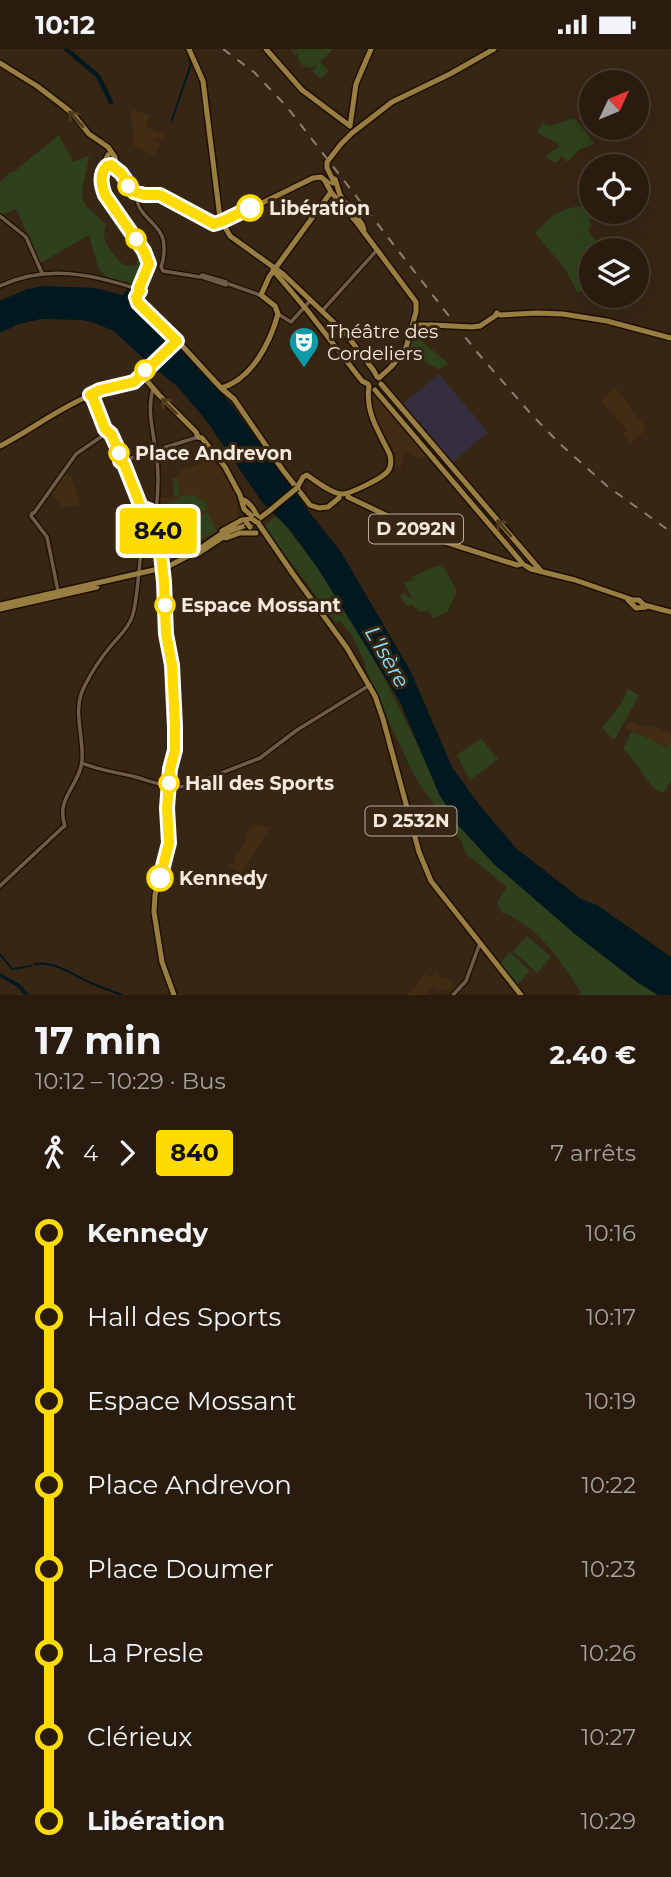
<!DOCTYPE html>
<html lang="fr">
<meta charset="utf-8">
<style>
:root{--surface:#291c0f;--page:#35291d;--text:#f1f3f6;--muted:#a5a19e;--line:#453a2f}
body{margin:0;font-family:Montserrat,sans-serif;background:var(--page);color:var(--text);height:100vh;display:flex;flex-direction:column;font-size:26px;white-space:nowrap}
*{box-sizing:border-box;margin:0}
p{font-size:23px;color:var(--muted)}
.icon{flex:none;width:38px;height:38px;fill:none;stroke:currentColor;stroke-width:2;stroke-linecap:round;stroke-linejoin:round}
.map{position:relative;height:946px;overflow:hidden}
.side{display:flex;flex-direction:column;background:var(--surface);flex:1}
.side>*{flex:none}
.badge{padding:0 14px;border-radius:5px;font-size:24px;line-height:46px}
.needle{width:46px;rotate:46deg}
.tools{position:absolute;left:579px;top:21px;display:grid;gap:14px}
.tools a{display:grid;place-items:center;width:70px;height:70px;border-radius:50%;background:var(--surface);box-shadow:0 7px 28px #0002,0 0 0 2px var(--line);font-size:35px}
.map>.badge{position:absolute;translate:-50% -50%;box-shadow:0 0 0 4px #fff}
.legs{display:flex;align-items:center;gap:10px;height:77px;padding:0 35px;font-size:23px}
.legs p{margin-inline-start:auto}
.overview{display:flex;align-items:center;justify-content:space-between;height:119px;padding:0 35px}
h1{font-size:38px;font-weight:700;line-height:52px}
ul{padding:0 35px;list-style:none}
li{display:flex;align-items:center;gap:24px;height:84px;font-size:26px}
li i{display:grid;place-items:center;width:10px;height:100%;margin:0 9px;background:currentColor}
li i::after{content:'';width:18px;height:18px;margin:-9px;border:5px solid;border-radius:50%;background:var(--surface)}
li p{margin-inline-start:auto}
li:first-child i{background:linear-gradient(#0000 50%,currentColor 0)}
li:last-child i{background:linear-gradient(currentColor 50%,#0000 0)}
.status{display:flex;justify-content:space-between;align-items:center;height:49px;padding:0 35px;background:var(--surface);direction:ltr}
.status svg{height:19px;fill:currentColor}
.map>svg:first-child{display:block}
.commercial{fill:#352e3e}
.built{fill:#422c14}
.green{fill:#2f411c}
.water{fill:#00181f}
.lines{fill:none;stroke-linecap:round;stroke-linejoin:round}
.stream{stroke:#00181f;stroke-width:2}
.canal{stroke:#00181f;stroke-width:3.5}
.river{stroke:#00181f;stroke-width:4.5}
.minor-casing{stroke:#1e0f00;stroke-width:6}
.major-casing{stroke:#1e0f00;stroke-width:8}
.minor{stroke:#6f5c48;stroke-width:3.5}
.major{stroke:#987e41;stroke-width:5}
.rail{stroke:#8d7f6f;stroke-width:2;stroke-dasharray:9 9;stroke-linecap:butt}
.major-bridge-casing{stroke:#1e0f00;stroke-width:8;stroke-linecap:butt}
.major-bridge{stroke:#987e41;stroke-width:5}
.oneway{stroke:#4f3c1f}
.line-1-casing{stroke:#fff;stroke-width:16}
.line-1{stroke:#ffdb01;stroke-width:10}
.stop-1-dot{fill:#fff;stroke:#ffdb01;stroke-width:3.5}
.labels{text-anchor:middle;stroke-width:6;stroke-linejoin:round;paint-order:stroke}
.shield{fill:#372614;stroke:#bbaea1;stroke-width:2}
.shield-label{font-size:18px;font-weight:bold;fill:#f4e9dd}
.stop-label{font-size:19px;font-weight:bold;fill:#f4e9dd;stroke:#372614;text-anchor:start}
.poi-label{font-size:19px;fill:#f4e9dd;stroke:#372614;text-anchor:start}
.water-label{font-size:21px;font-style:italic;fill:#87e5fb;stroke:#372614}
</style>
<div class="status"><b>10:12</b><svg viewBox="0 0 49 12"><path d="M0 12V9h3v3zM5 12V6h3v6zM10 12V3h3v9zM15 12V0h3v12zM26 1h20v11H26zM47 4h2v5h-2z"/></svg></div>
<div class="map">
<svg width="671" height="946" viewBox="0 0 671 946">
<rect width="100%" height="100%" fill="#372614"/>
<path class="commercial" d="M439 325 488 383 452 414 420 377 423 374 421 371 418 374 401 356Z"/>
<path class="built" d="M131 60 149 66 146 78 163 85 162 90 156 88 154 92 160 95 155 107 134 97Z
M614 337 647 380 630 395 623 385 627 381 602 353 603 350Z
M376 344 429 407 419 410 407 403 402 406V416L397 418 395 416 396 404 373 369 369 348Z
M216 409 234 439 237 451 238 469 234 473 197 495 182 494 174 489 161 467V449L173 448 172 429 177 427 178 423Z
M64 423 71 428 80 453 78 454 79 458 75 457 62 459 50 443Z
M630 672 646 679 650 675 671 685V692L668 699 626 679Z
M253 775 270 778 241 826 229 817 231 814 233 815 235 813 233 811 243 798 242 797 248 787 246 786Z
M436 923 440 930 446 927 455 936 449 943 442 940 437 942 435 938 424 946H408L425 924 429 929Z"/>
<path class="green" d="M291 0 296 2 297 0H333L320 13 329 22 320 30 312 22 318 15 311 19C302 18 297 13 298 4L295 6Z
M571 70 576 71 595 95 580 100 567 113 562 107 556 114 547 109V106L559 98 558 94 539 85 537 83 543 74 549 77Z
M59 86 73 113 89 107C88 117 80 144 83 151 87 161 100 168 106 176 99 193 113 204 123 216L133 217V220L139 210 133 199 138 195 147 212 143 230 135 242 126 235 127 232 123 234 107 228 99 221 89 186 40 214 16 160 3 166 0 164V133L9 124 15 122Z
M585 157H588L594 168 589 171 592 177 588 181 602 201H592L591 238 578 244 565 220 535 184C552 167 560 158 585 157Z
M413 285 447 313V316L439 321 409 303 408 301Z
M176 428 180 447 197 446V450L203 451 207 454 206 461H198L197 463H193L194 470 208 463 217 482 193 494 183 473 171 477V476L182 471 170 475 167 466 164 467 161 456 176 451 179 447 174 446 173 430Z
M277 466 319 520 359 583 383 627 458 776 494 815 575 885 637 933 658 946H579L581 943C567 922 552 898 533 882 525 875 515 870 506 864H502L497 853 507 838 465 804 462 793 418 733 412 722 371 634 365 618V613L352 587 340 571 336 574 264 477Z
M442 515 457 542 448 562 433 569 429 562 419 563 412 555 406 557 400 546 405 545 409 549 411 548 404 533 413 531 411 528Z
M628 640 639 646 615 690H613L602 679 621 655Z
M632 682 668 699 671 692V732L664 743H660C643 732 639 714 623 700Z
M481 690 498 710 470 731 457 706Z
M527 887 551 908 537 924 513 902Z
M510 903 530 922 516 937 499 916Z"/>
<path class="water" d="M44 237 95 239 125 247 159 276 177 296H179L217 337 228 352H229L310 464 341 503 410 621 452 718 480 757 517 800 581 850 597 856 671 908V946H658L637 933 575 885 494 815 458 776 439 745 399 651 319 521 290 481 262 453 206 371 177 337 148 314 114 282 95 274 82 271 41 270 19 275 0 284V252L27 240Z"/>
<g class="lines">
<path class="stream" d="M172 71 191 15 187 1
M0 905 12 920C19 920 24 917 31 917
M35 915C55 912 71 925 89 933 100 938 111 942 122 946"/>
<path class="canal" d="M0 926 18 936 27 946"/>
<path class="river" d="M66 0 98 27 111 53
M120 251C127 246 147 221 145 212 144 208 139 201 137 197"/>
<g class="minor-casing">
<path id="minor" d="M137 147C136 166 159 174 163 190 165 198 164 211 161 218L163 222 200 228
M0 167 26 188 42 224
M202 226 226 233
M202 228 226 236
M229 235 260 246
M0 237C46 215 91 225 137 240
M322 262 377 201
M278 265 291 273 310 252
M153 340C146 363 155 388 157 412 159 429 158 445 156 462
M125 411 198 388
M32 464 31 467 47 488 58 542
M34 464 76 405 108 383
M82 714C98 721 114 723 132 727 151 732 168 740 188 737L260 709 297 681 370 636
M62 779 65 777C55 749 80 736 82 712 84 686 72 662 84 638 91 624 100 610 110 598 118 588 128 580 132 568 141 543 137 482 153 465
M0 837 62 779
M453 946 466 932 480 894"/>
</g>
<g class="major-casing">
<path id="major" d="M189 0 203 32 220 169 230 187 283 225 346 285 374 322 377 328
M266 0 302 41 350 77
M0 14 37 37 62 56 73 65 89 85 108 98 115 108 116 113 129 138
M350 77 356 35 371 0
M108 106C84 146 137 179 149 215L139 239 140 242 136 248
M335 130 340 146 362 175 364 181
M325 132 331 143 357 174 416 253V263L405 302 390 319 379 329
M333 134V131L327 119V113L341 95 352 84 392 53 450 25 494 0
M128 137 139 145 161 146 188 160 209 175 215 177 313 129 321 128 328 134
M273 221 307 261 362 332 368 335
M136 246 137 252 141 258 177 292
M413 276H432
M480 277 495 267 497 264 500 266 537 264 563 265 607 272 671 289
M176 290 221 339 234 350 282 420 310 456 319 459 328 458 339 449
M141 325 159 346 196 383 198 388 202 389 225 418 240 446 244 460 254 469
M381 335 541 522
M221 339C252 330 270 294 278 265L275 257 261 246 269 228 331 143
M375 341 523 515
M93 344 133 333 177 292
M94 344 95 347 93 349 105 380 111 386 119 404 120 413 123 414 141 458 153 464 156 462V466
M0 397C31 381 59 359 91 346
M297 439 303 428 307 426C316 432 330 444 342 445 350 445 383 429 388 422 392 417 391 411 390 406 379 382 365 365 369 337
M348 448 436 490 517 516 521 515
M241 450C249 452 257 463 258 471
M156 466 164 533 166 585 172 616 175 678V701L170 720 167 759 169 794 155 846 154 863 162 913 174 946
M258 474 293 525 347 599 375 647 383 670 419 803 431 832 521 946
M222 482 242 471 252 470
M226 489 240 484H256
M196 506 228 485
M526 517 531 520 575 531 633 551H639L644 556 671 563
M628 551 636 559 646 558
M0 556 167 518 192 505 221 485 253 474 268 463
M0 560 97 538"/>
</g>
<use href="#minor" class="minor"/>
<use href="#major" class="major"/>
<path class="rail" d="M223 0 254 23 287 58 476 302 531 365 560 395 607 437 671 483"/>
<g class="major-bridge-casing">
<path id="major-bridge" d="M432 276 472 278 480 277
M268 463 297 439
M252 470 258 474
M247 474 250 478"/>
</g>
<use href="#major-bridge" class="major-bridge"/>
</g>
<defs><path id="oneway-shaft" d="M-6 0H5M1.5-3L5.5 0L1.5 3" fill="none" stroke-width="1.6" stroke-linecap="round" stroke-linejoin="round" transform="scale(1.75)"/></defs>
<g class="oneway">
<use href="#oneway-shaft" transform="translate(76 70) rotate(-132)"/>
<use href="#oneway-shaft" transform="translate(169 357) rotate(-135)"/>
<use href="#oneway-shaft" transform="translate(504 479) rotate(-131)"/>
</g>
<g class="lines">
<g class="line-1-casing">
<path id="line-1" d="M160 829 169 794 167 759 170 720 175 701V678L172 616 166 585 164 533 157 468 151 462 141 458 124 415 120 412 118 400 111 385 105 380 93 349 90 346 100 341 134 333 177 292 138 254 136 248 140 242 139 239 149 215 144 202 105 146C101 136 99 125 107 117L111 116 121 124 134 143 144 146H160L214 175 223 172 250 159"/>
</g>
<use href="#line-1" class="line-1"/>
</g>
<defs>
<g id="theatre-pin" transform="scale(1.575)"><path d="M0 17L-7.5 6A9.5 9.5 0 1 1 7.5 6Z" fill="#0f9aa8" stroke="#372614"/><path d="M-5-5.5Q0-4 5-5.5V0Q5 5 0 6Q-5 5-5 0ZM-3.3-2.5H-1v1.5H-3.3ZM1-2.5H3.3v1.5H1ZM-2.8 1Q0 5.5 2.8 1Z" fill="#fff"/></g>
</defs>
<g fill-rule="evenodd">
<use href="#theatre-pin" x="304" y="293"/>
</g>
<g class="stop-1-dot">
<circle cx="128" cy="137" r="9"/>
<circle cx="250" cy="159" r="12"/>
<circle cx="136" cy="190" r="9"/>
<circle cx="145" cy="321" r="9"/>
<circle cx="119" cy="404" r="9"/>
<circle cx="165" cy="556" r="9"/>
<circle cx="169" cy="734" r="9"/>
<circle cx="160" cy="829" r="12"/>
</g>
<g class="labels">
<g class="shield">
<rect x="369" y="465.5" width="94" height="29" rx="5"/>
<rect x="365.5" y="757.5" width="91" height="29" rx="5"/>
</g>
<g class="shield-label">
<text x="416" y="486">D 2092N</text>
<text x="411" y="778">D 2532N</text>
</g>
<g class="stop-label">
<text x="269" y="166">Libération</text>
<text x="135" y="411">Place Andrevon</text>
<text x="181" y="563">Espace Mossant</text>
<text x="185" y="741">Hall des Sports</text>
<text x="179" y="836">Kennedy</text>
</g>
<g class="poi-label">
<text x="327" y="289">Théâtre des<tspan x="327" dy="22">Cordeliers</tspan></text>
</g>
<g class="water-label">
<text transform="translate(387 608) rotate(60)" y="7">L'Isère</text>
</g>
</g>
</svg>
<div class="tools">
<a><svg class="needle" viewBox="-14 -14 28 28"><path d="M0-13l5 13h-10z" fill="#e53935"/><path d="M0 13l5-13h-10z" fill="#a5a19e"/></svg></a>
<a><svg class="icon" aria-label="locate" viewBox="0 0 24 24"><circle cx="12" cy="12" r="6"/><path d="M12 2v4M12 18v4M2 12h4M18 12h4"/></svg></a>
<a><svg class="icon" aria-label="layers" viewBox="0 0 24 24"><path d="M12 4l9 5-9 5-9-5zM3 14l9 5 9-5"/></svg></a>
</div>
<b class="badge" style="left:158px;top:482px;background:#ffdb01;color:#111">840</b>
</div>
<section class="side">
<div class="overview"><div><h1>17 min</h1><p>10:12 – 10:29 · Bus</p></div><b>2.40 €</b></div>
<div class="legs"><svg class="icon" aria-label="walk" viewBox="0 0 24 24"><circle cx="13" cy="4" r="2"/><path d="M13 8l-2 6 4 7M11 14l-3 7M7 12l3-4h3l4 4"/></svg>4<svg class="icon" aria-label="forward" viewBox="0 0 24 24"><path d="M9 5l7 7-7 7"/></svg><b class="badge" style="background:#ffdb01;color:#111">840</b><p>7 arrêts</p></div>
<ul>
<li><i style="color:#ffdb01"></i><b>Kennedy</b><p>10:16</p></li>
<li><i style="color:#ffdb01"></i><span>Hall des Sports</span><p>10:17</p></li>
<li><i style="color:#ffdb01"></i><span>Espace Mossant</span><p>10:19</p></li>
<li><i style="color:#ffdb01"></i><span>Place Andrevon</span><p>10:22</p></li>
<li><i style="color:#ffdb01"></i><span>Place Doumer</span><p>10:23</p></li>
<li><i style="color:#ffdb01"></i><span>La Presle</span><p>10:26</p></li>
<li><i style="color:#ffdb01"></i><span>Clérieux</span><p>10:27</p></li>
<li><i style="color:#ffdb01"></i><b>Libération</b><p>10:29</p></li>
</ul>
</section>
